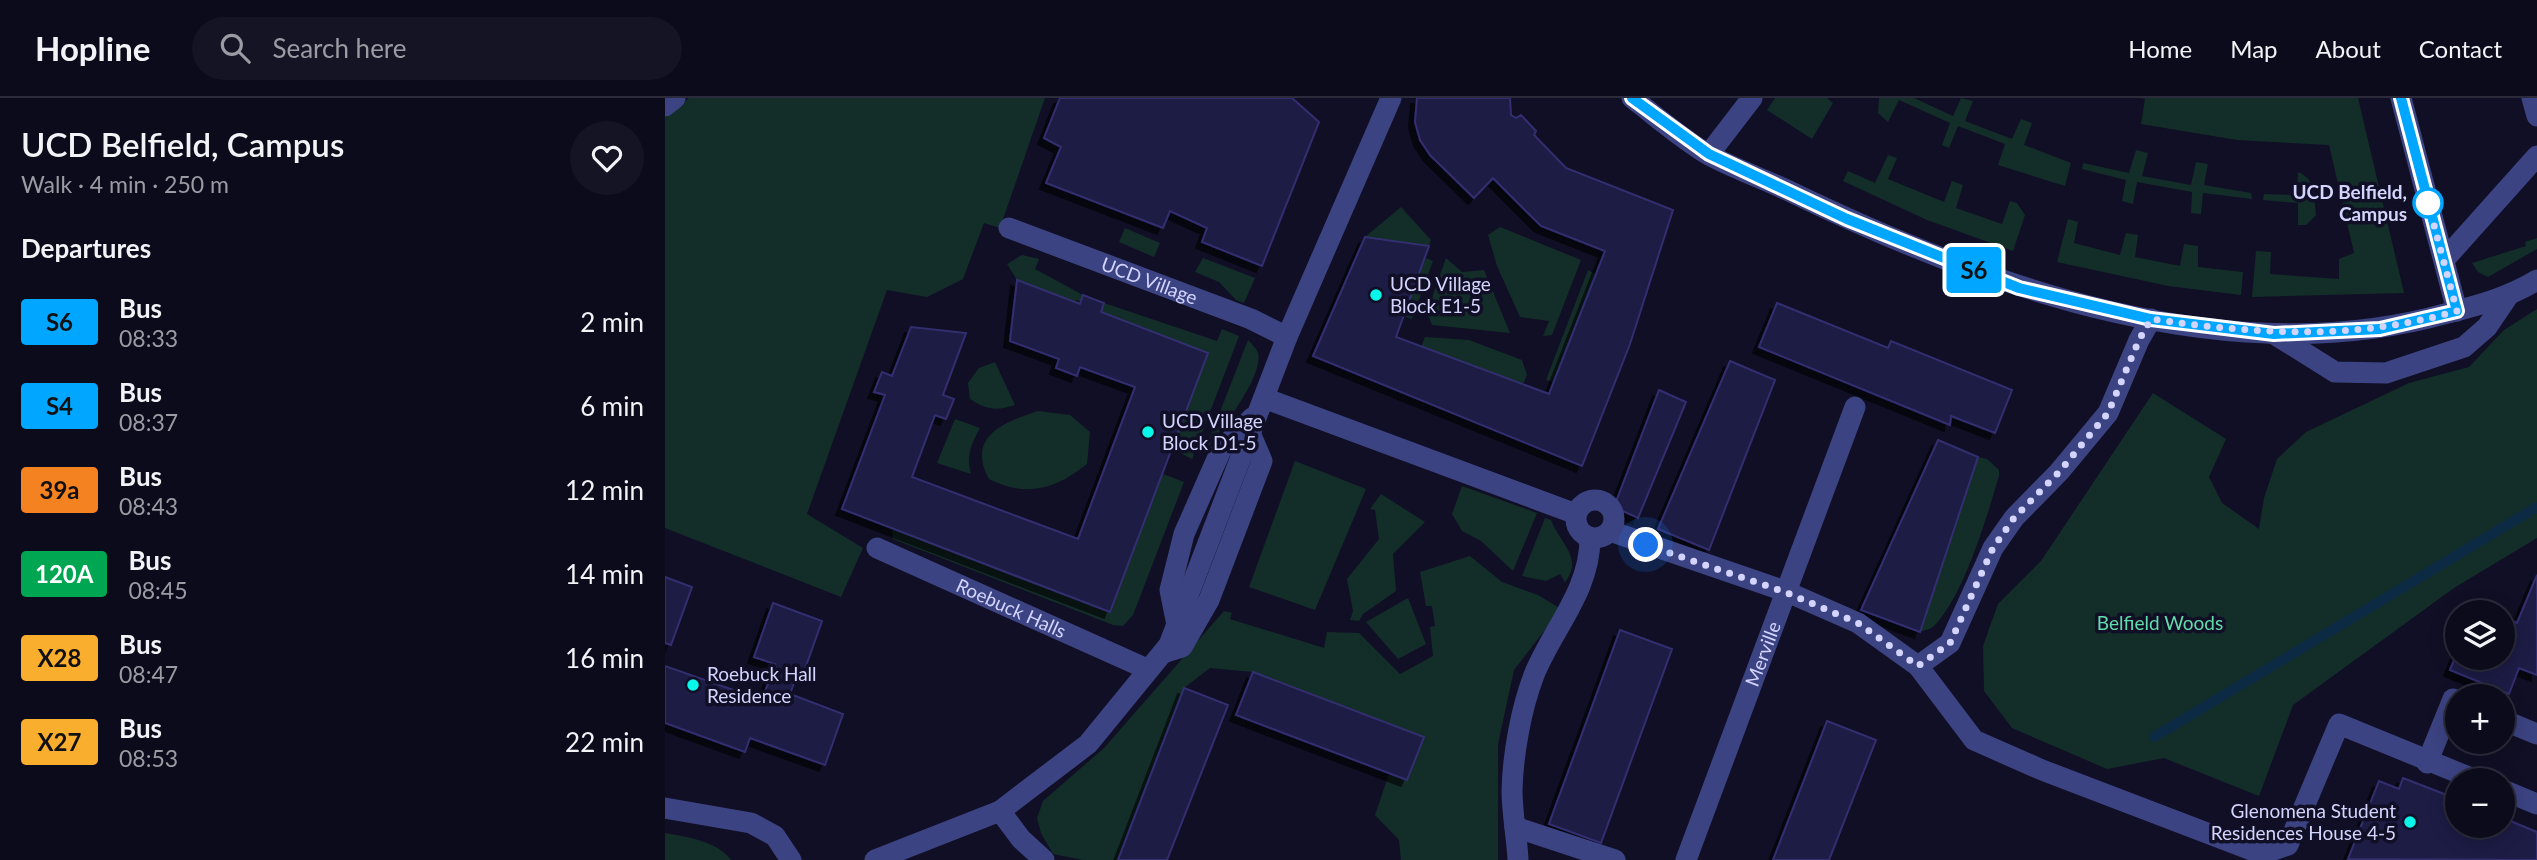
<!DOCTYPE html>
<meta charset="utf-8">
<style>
:root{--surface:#0c0b1c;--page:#151425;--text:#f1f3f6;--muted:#9a9ba3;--line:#2c2b3b}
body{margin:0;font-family:Lato,sans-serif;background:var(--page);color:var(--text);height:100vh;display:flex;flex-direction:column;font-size:26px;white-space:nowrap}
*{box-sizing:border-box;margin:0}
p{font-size:23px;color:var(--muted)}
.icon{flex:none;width:38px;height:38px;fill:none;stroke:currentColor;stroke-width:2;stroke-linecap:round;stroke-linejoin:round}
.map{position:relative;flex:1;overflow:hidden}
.side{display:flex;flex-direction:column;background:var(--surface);width:665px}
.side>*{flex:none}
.badge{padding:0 14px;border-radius:5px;font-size:24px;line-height:46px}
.tools{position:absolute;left:1780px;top:502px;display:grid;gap:14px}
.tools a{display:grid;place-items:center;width:70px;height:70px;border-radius:50%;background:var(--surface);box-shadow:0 4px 18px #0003,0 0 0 2px var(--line);font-size:35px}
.you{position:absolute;width:35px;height:35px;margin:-18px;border:5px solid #fff;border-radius:50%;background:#1a73e8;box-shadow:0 0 0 10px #1a73e833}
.map>.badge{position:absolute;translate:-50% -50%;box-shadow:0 0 0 4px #fff}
h2{padding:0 21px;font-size:26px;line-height:63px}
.round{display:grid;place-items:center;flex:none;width:74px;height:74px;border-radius:37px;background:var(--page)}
.summary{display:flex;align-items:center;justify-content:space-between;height:119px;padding:0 21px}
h1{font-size:33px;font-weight:600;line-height:52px}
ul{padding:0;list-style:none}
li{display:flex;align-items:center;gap:21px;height:84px;padding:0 21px}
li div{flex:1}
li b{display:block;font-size:26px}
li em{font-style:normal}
li .badge{min-width:77px;font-weight:700;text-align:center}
header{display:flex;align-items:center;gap:42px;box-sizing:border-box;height:98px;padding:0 35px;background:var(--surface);border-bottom:2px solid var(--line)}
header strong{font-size:33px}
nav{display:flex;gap:38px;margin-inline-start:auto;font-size:24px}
.search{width:490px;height:63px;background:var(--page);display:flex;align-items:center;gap:18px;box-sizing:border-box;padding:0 24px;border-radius:38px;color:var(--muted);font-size:26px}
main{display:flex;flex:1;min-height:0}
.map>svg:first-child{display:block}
.green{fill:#132e29}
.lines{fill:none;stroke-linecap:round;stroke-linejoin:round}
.stream{stroke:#0d2a45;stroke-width:10}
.building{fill:#1e1c45;stroke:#322f70;stroke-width:2;filter:url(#shadow)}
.minor{stroke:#3c4382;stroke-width:21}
.line-casing{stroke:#fff;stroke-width:16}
.line{stroke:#00a6ff;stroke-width:10}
.walk{stroke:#d4d5fe;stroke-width:7;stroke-dasharray:0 12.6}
.stop-dot{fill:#fff;stroke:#00a6ff;stroke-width:3.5}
.poi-dot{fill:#07f7eb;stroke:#100f25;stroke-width:2.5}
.labels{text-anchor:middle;stroke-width:7;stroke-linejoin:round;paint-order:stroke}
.stop-label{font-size:19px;font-weight:bold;fill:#d4d5fe;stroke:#100f25;text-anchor:end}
.street-label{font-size:19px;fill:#d4d5fe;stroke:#100f25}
.poi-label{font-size:19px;fill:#d4d5fe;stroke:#100f25;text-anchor:start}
.park-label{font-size:19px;fill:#62dcab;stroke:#100f25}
</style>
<header>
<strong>Hopline</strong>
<div class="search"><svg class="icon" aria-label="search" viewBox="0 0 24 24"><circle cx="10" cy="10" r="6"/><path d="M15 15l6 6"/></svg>Search here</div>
<nav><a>Home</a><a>Map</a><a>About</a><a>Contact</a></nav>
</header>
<main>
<section class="side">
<div class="summary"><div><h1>UCD Belfield, Campus</h1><p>Walk · 4 min · 250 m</p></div><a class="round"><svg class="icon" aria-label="heart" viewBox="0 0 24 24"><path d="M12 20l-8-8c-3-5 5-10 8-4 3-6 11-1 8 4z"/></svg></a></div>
<h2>Departures</h2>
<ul>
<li><span class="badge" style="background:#00a6ff;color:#111">S6</span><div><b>Bus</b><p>08:33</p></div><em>2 min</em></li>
<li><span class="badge" style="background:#00a6ff;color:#111">S4</span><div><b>Bus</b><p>08:37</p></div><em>6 min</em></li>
<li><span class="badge" style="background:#f58220;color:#111">39a</span><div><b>Bus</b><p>08:43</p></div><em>12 min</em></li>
<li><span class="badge" style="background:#00a651;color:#fff">120A</span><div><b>Bus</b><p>08:45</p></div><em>14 min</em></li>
<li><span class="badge" style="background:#f9af2d;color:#111">X28</span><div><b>Bus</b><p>08:47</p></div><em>16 min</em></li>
<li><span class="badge" style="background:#f9af2d;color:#111">X27</span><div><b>Bus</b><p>08:53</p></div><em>22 min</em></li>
</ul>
</section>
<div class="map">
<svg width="1872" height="762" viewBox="0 0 1872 762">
<defs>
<filter id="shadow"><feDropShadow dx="-6" dy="6" stdDeviation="0" flood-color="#0009"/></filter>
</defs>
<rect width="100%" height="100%" fill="#100f25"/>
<path class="green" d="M24 0H380L335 130 319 125 298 181 262 199 222 192 142 416 198 450 176 499 0 430V19Z
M1110 0H1162L1168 5 1147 41 1102 12Z
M1214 0H1249L1288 18 1296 0 1308 3 1300 23 1347 41 1356 21 1367 25 1359 47 1406 65 1400 88 1333 67 1340 46 1293 28 1284 50 1277 47 1285 25 1234 2 1223 24 1213 15Z
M1476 0H1693L1739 195 1587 199 1591 153 1606 154 1605 176 1674 181V161L1689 155 1664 47 1572 42 1476 26 1480 1Z
M1471 52 1483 55 1477 78 1526 87 1531 64 1543 66 1539 87 1586 95 1587 101 1538 95 1536 116 1526 115 1527 94 1472 84 1468 106 1457 103 1461 82 1417 71 1418 65 1464 75Z
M1223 57 1232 60 1223 81 1279 104 1287 83 1298 87 1291 110 1337 126 1345 103 1352 105 1360 117 1348 153 1262 122 1178 83 1183 73 1210 85Z
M1633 74C1652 82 1649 99 1651 117L1641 127H1633V105L1598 102 1599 96 1632 97Z
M736 109 766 142 764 148 700 139Z
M1403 121 1413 124 1409 145 1455 157 1461 135 1473 137 1470 159 1515 168 1519 146 1533 148V169L1578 174 1576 197 1503 188 1392 164Z
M835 129 916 162 887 237 878 238 884 223 855 219 832 168 823 137Z
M460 130 495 145 489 159 454 144Z
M1872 140V151L1823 179 1813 174 1807 165 1861 148 1860 144Z
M357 157 374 161 370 171 418 197 415 206 352 182 342 166Z
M538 160 590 180 579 205 571 202 554 184 530 174Z
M761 160 768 163 747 221 738 218Z
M781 160 797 174 819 172 845 235 767 227 762 214Z
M923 172 930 176 889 284 881 282Z
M439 205 552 243 557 231 574 238 527 361 507 351 543 255 436 214Z
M1872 211V440L1789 490 1628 607 1594 698 1499 660 1442 671 1347 630 1319 593 1318 548 1333 506 1376 463 1488 295 1561 341 1544 379 1557 405 1594 431 1599 400 1612 361 1641 334 1744 285 1804 269 1839 232Z
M760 239 804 242 857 262 862 277 858 286 756 249Z
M583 242C587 246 591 250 593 255 599 280 553 335 539 355Z
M330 264 350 307C332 313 321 312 305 301L303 285 314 270Z
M373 313 405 317 425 334 422 366C391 391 361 400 324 381 301 339 339 324 373 313Z
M290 321 315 330C306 346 301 358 306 376L272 365Z
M1313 359 1322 361 1334 372V378C1322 418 1299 498 1269 528 1266 531 1260 532 1255 534Z
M630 363 701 391 650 512 584 489Z
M498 376 519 384 468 517 458 528 448 527 228 441 227 430 445 513Z
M797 388 872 415 848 473 816 443 797 433 787 416Z
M716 396 760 424 728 456 731 493 698 516 694 523 685 522 688 513 682 481 714 441 710 412 705 411Z
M880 420 886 422C895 446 919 460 900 484L895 476 881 483 857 478Z
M805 458 837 484 873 497 896 511 849 572 833 646V762H736L734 742 710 717 724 676 742 682 758 639 588 574 545 570 519 590 453 762H418L388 756 376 735 372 720 378 703 439 650 559 513 567 515 565 521 659 550 662 534 694 535 735 576 768 558 765 529 770 528 767 508H761L755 474Z
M743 500 761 546 733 561 701 524Z
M0 735C22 739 52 743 66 762H0Z"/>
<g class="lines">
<path class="stream" d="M1489 639 1872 409"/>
</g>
<path class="building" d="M395 0H627L654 24 597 168 537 144 542 130 505 113 498 130 381 85 396 49 379 40Z
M752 0H845L846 17 851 20 856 17 871 33 869 37 901 70 1008 112 965 246 917 368 648 258 700 139 764 148 731 239 884 296 940 153 876 128 828 80 809 100 765 57 755 42 750 24Z
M352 182 415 206 418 197 439 205 436 214 543 255 445 514 177 411 220 297 209 294 217 274 227 278 246 229 301 235 278 297 289 301 281 321 270 317 247 379 413 441 470 289 415 269 412 278 391 270 394 261 345 243Z
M1112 205 1223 250 1226 243 1347 292 1330 335 1286 318 1285 327 1094 249Z
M1065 263 1110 282 1044 452 993 431Z
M994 292 1021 304 973 420 949 409Z
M1273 342 1313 359 1255 534 1196 512Z
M1872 477V577L1854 570 1844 596 1785 572 1792 555V560H1838V519L1852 525Z
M0 479 27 489 6 547 0 545Z
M108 505 157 523 137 579 132 577 125 596 178 616 160 667 85 640 80 654 0 625V568L97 602 110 566 89 559Z
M955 532 1007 551 936 745 884 726Z
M588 574 759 639 742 682 571 617Z
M519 590 563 607 502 762H453Z
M1162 623 1211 642 1164 762H1108Z
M1738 680 1792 701 1790 717 1792 728H1816L1826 732 1828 728H1838V720L1872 734V762L1683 761 1714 683 1734 691Z"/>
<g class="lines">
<g class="minor">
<path d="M967 0C992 19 1017 41 1044 57 1070 71 1099 81 1126 94 1323 189 1563 277 1783 215 1815 207 1844 199 1872 182"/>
<path d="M1736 0 1792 213"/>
<path d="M1867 0 1872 18"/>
<path d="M0 8 10 0"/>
<path d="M1044 56 1087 0"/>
<path id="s1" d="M344 130 586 221 622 239"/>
<path d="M1779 162 1872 58"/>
<path d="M1609 236 1670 274 1721 275 1799 249 1822 229 1843 198"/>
<path d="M599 300 911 416"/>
<circle cx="930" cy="421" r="19"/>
<path d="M945 433 1120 493 1193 525 1253 568 1309 642 1377 672 1597 756 1623 747 1674 626 1811 682"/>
<path id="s2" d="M212 450 482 571"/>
<path d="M512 527 505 492 519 436 556 352 587 320"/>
<path d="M498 555 517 549 544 502 597 363 585 335"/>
<path d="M1253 568 1285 545 1328 450 1349 420 1394 374 1443 315 1474 242 1486 221"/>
<path d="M1838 622 1872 636"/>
<path d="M1762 665 1788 601 1792 603"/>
<path d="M1838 692 1872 706"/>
<path d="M0 710 86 725 110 738 126 762"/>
<path d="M335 713 356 741 379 762"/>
<path d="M850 729 950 762"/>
<path d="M210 762 335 713 423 646 504 547 622 239 726 0"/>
<path d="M853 762C852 739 847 716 847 692 848 656 856 611 869 577 888 530 925 493 925 440"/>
<path id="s3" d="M1021 762 1190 309"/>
</g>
</g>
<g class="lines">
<g class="line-casing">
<path id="line" d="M967 0 1044 56 1182 121 1354 190 1486 221 1609 236 1715 231 1792 213 1736 0"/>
</g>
<use href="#line" class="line"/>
<path class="walk" d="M981 447 1120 494 1193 525 1253 568 1285 545 1328 450 1349 420 1394 374 1443 315 1474 242 1486 221C1592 236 1687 243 1792 213L1762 101 1763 105"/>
</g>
<circle class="stop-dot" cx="1763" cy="105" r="14"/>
<g class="poi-dot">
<circle cx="711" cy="197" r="7"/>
<circle cx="483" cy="334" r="7"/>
<circle cx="28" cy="587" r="7"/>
<circle cx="1745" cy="724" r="7"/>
</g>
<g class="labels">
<g class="stop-label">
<text x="1742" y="101">UCD Belfield,<tspan x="1742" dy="22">Campus</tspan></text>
</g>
<g class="street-label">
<text dy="7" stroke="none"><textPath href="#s1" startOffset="150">UCD Village</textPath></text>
<text dy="7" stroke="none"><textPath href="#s2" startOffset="147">Roebuck Halls</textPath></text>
<text dy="7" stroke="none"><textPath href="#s3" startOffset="220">Merville</textPath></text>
</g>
<g class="poi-label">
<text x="725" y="193">UCD Village<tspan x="725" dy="22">Block E1-5</tspan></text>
<text x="497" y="330">UCD Village<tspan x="497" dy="22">Block D1-5</tspan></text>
<text x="42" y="583">Roebuck Hall<tspan x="42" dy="22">Residence</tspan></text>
<text x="1731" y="720" text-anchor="end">Glenomena Student<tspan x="1731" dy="22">Residences House 4-5</tspan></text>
</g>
<g class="park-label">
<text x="1495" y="532">Belfield Woods</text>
</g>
</g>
</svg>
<div class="tools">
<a><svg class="icon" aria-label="layers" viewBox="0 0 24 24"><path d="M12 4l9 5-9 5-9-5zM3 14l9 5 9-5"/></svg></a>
<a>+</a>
<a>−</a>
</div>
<div class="you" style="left:981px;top:447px"></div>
<b class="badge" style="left:1309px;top:172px;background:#00a6ff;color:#111">S6</b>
</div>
</main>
